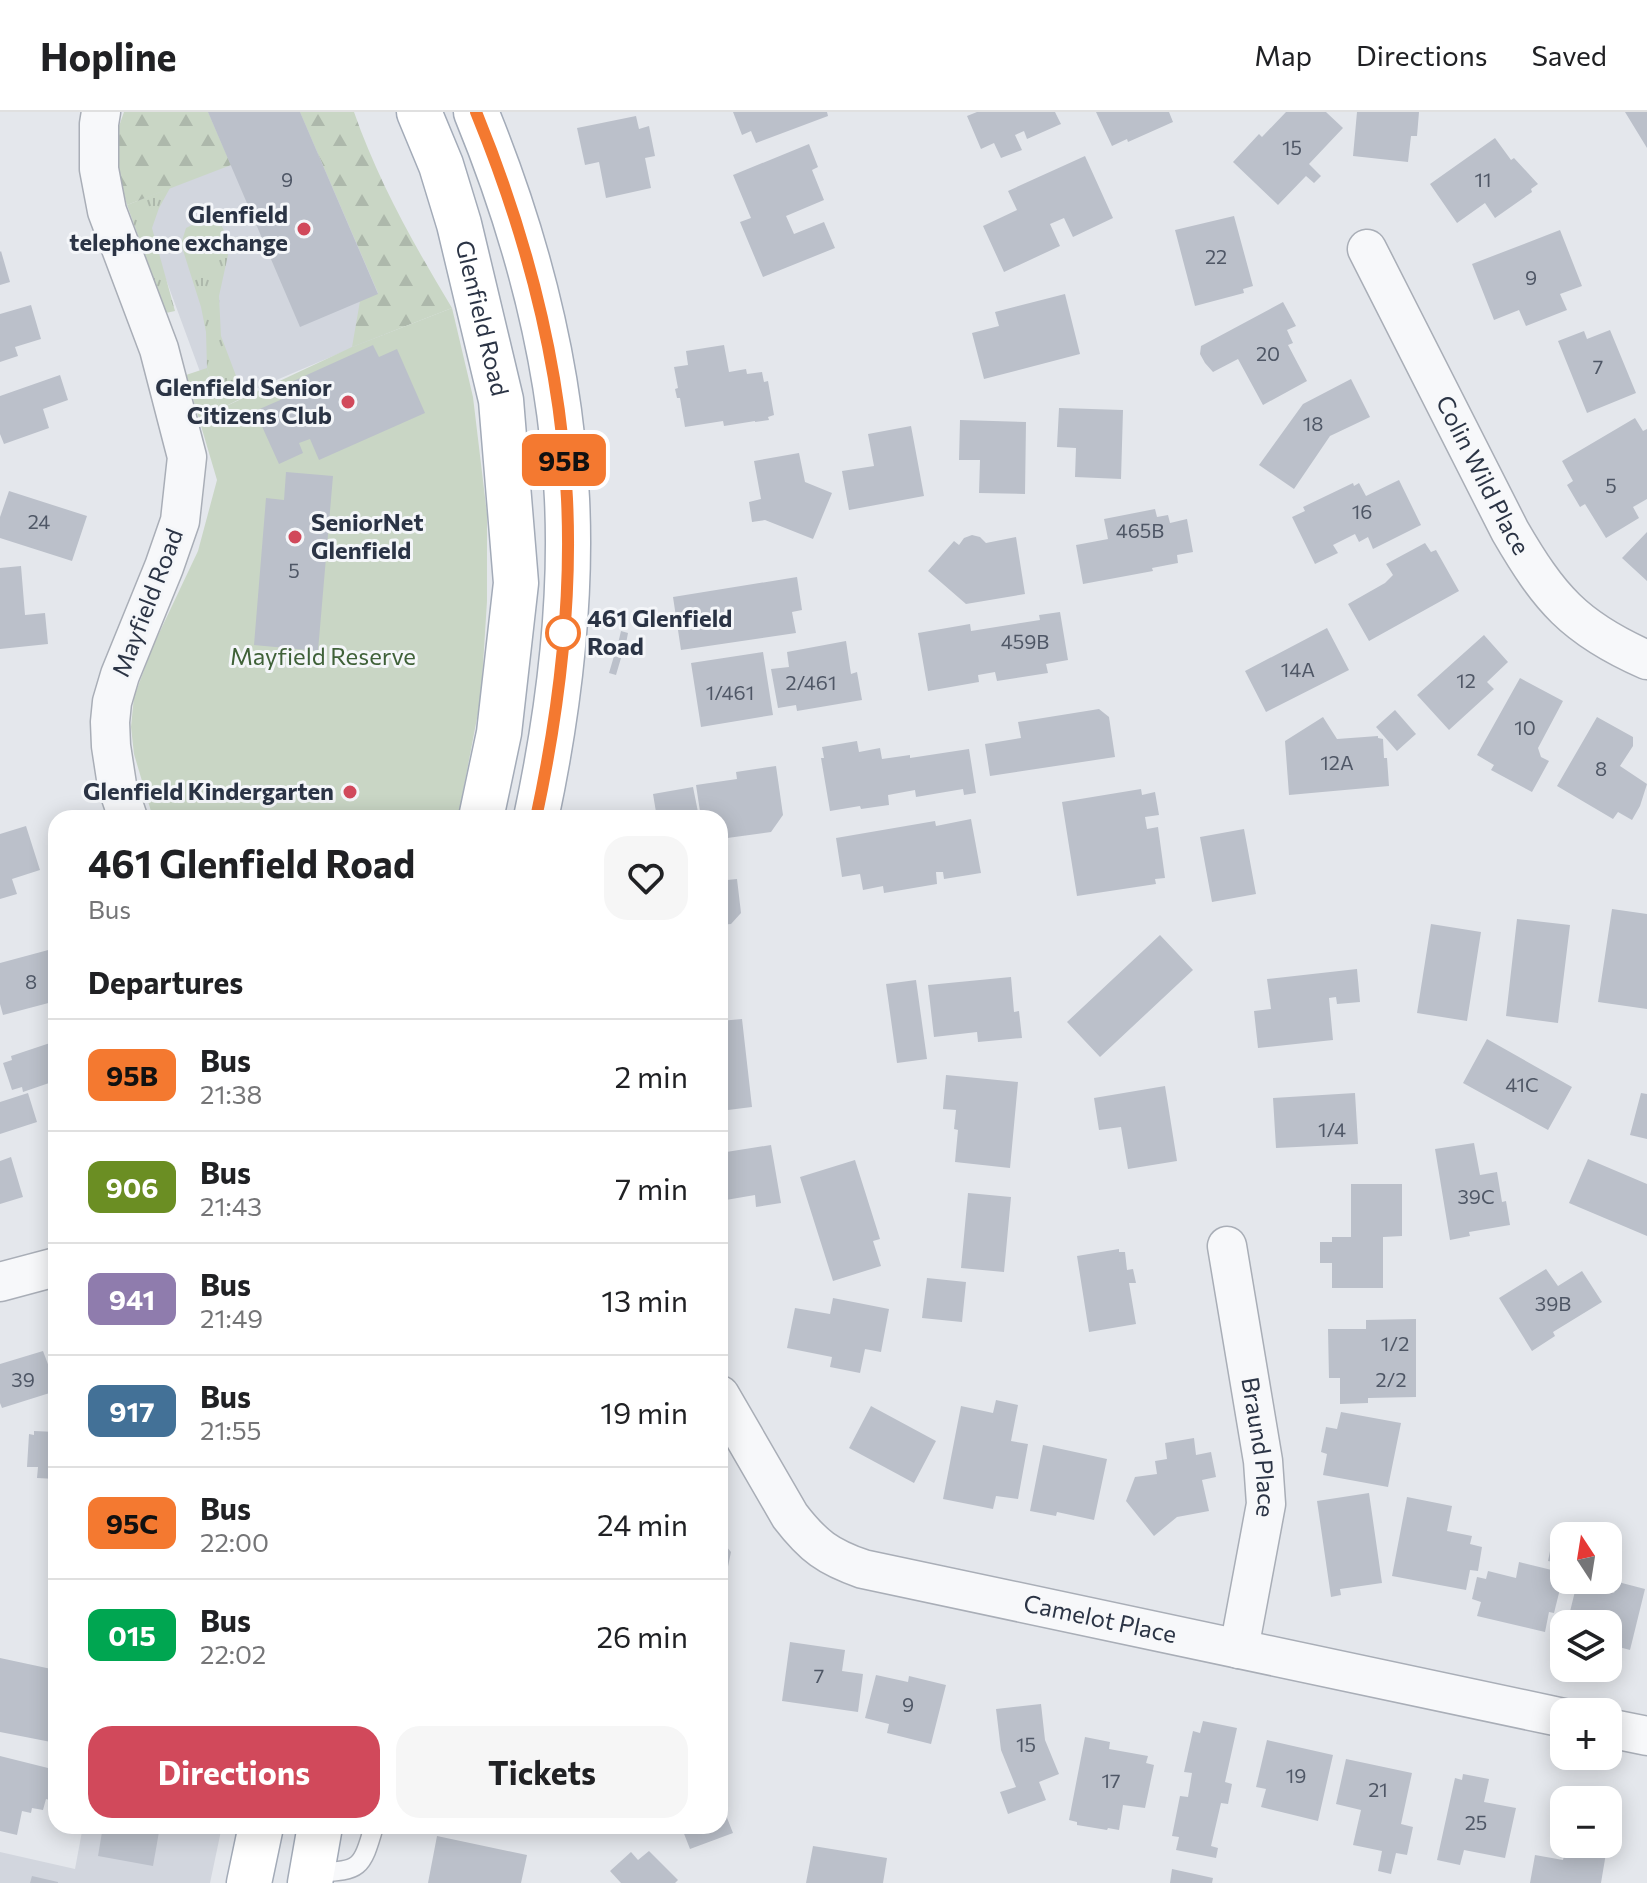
<!DOCTYPE html>
<meta charset="utf-8">
<style>
:root{--surface:#fff;--page:#f6f6f6;--text:#202124;--muted:#757577;--line:#e0e0e0;--accent:#d1495b}
body{margin:0;font-family:Commissioner,sans-serif;background:var(--page);color:var(--text);height:100vh;display:flex;flex-direction:column;font-size:30px;white-space:nowrap}
*{box-sizing:border-box;margin:0}
p{font-size:26px;color:var(--muted)}
.icon{flex:none;width:44px;height:44px;fill:none;stroke:currentColor;stroke-width:2;stroke-linecap:round;stroke-linejoin:round}
.map{position:relative;flex:1;overflow:hidden}
.sheet{position:absolute;left:48px;top:698px;width:680px;height:1024px;display:flex;flex-direction:column;background:var(--surface);border-radius:24px;box-shadow:0 4px 20px #0003}
.sheet>*{flex:none}
.badge{padding:0 16px;border-radius:12px;font-size:28px;line-height:52px}
.needle{width:52px;rotate:348deg}
.controls{position:absolute;left:1550px;top:1410px;display:grid;gap:16px}
.controls a{display:grid;place-items:center;width:72px;height:72px;border-radius:16px;background:var(--surface);box-shadow:0 4px 20px #0003;font-size:40px}
.map>.badge{position:absolute;translate:-50% -50%;box-shadow:0 0 0 4px #fff}
h2{padding:0 40px;font-size:30px;line-height:72px}
.round{display:grid;place-items:center;flex:none;width:84px;height:84px;border-radius:24px;background:var(--page)}
.summary{display:flex;align-items:center;justify-content:space-between;height:136px;padding:0 40px}
h1{font-size:38px;font-weight:700;line-height:60px}
.primary-button{display:flex;gap:16px;margin-top:auto;padding:16px 40px}
.primary-button a{flex:1;height:92px;border-radius:24px;background:var(--accent);color:#fff;font-size:32px;font-weight:700;line-height:92px;text-align:center}
.primary-button a+a{background:var(--page);color:var(--text)}
ul{padding:0;list-style:none}
li{display:flex;align-items:center;gap:24px;height:112px;padding:0 40px;border-top:2px solid var(--line)}
li div{flex:1}
li b{display:block;font-size:30px}
li em{font-style:normal}
li .badge{min-width:88px;font-weight:700;text-align:center}
header{display:flex;align-items:center;gap:48px;box-sizing:border-box;height:112px;padding:0 40px;background:var(--surface);border-bottom:2px solid var(--line)}
header strong{font-size:38px}
nav{display:flex;gap:44px;margin-inline-start:auto;font-size:28px}
.map>svg:first-child{display:block}
.built{fill:#d2d6de}
.grass{fill:url(#grass-tufts)}
.forest{fill:url(#forest-firs)}
.park{fill:#c9d6c5}
.building{fill:#bbc0ca}
.lines{fill:none;stroke-linecap:round;stroke-linejoin:round}
.service-casing{stroke:#a9aeb7;stroke-width:21}
.minor-casing{stroke:#a9aeb7;stroke-width:41}
.primary-casing{stroke:#a3abb8;stroke-width:47}
.service{stroke:#f7f8fa;stroke-width:18}
.minor{stroke:#f7f8fa;stroke-width:38}
.primary{stroke:#fff;stroke-width:44}
.line-casing{stroke:#fff;stroke-width:18}
.line{stroke:#f47930;stroke-width:12}
.poi-dot{fill:#d1495b;stroke:#f4f6f9;stroke-width:3}
.stop-dot{fill:#fff;stroke:#f47930;stroke-width:4}
.labels{text-anchor:middle;stroke-width:6;stroke-linejoin:round;paint-order:stroke}
.number-label{font-size:20px;fill:#4f5766}
.poi-label{font-size:24px;font-weight:bold;fill:#2b3445;stroke:#f4f6f9;text-anchor:end}
.street-label{font-size:24px;fill:#2b3445;stroke:#f4f6f9}
.stop-label{font-size:24px;font-weight:bold;fill:#2b3445;stroke:#f4f6f9;text-anchor:start}
.park-label{font-size:24px;fill:#3f6138;stroke:#f4f6f9}
</style>
<header>
<strong>Hopline</strong>
<nav><a>Map</a><a>Directions</a><a>Saved</a></nav>
</header>
<div class="map">
<svg width="1647" height="1771" viewBox="0 0 1647 1771">
<defs>
<pattern id="grass-tufts" width="24" height="20" patternUnits="userSpaceOnUse" patternTransform="scale(2)"><rect width="24" height="20" fill="#c9d6c5"/><path d="M3 7l-1-3M5 7V3M7 7l1-3M15 17l-1-3M17 17v-4M19 17l1-3" fill="none" stroke="#adb8ab"/></pattern>
<pattern id="forest-firs" width="22" height="20" patternUnits="userSpaceOnUse" patternTransform="scale(2)"><rect width="22" height="20" fill="#c9d6c5"/><path d="M5 1l3.5 6h-7zM16 11l3.5 6h-7z" fill="#adb8ab"/></pattern>
</defs>
<rect width="100%" height="100%" fill="#e4e7ec"/>
<path class="built" d="M164 0H344L430 203 213 295 129 67Z
M83 1714H222L210 1771H0V1740L75 1757Z"/>
<path class="grass" d="M170 76 159 96 152 116 175 199 166 201 127 93Z
M202 108 219 109 229 128 228 143 219 184 221 224 244 285 220 297 207 256 206 220 201 195 181 132 186 116Z"/>
<path class="forest" d="M124 0H208L231 53 127 93 111 37Z
M300 0H354C378 69 414 133 452 196L352 235 360 189 378 181Z"/>
<path class="park" d="M452 196 473 285 487 402V489L481 585 458 706H153L134 642 131 615 134 585 153 534 198 439 217 368 186 263 207 256 220 297 352 235Z"/>
<path class="building" d="M208 0H300L378 182 300 215Z
M733 0H827L828 4 756 31 751 19 742 23Z
M977 0H1055L1061 12 1027 27 1024 19 1015 23 1022 38 1001 46 994 31 981 37 967 4Z
M1096 0H1169L1173 10 1128 30 1127 27 1112 34Z
M1286 0H1326L1343 16 1309 52 1321 64 1314 71 1306 64 1278 93 1233 50 1259 22 1262 25Z
M1357 0H1419L1417 24H1411L1408 50 1353 44Z
M1625 0H1647V36Z
M636 4 639 17 649 14 655 44 645 46 651 76 606 86 599 50 585 53 577 16Z
M1495 26 1511 48 1514 46 1538 72 1531 77 1532 80 1495 106 1485 91 1457 111 1430 72Z
M809 32 818 55 812 58 824 88 786 104 794 122 824 110 835 136 763 165 740 110 751 106 733 63Z
M1085 44 1113 106 1073 125 1064 106 1050 112 1060 134 1004 160 983 114 1017 98 1008 79Z
M1234 104 1253 174 1243 177 1244 181 1195 194 1175 118Z
M1560 118 1582 174 1560 182 1567 198 1526 214 1519 198 1494 208 1472 152Z
M1 139 10 170 0 173V140Z
M1065 182 1080 242 984 267 972 221 999 214 995 200Z
M1283 190 1296 214 1287 218 1293 231 1288 233 1307 269 1263 293 1238 247 1213 260 1205 251 1200 242 1201 234Z
M31 193 41 227 15 235 18 244 0 250V202Z
M1610 218 1636 281 1587 301 1558 229 1584 219 1587 227Z
M373 233 379 245 397 237 425 301 319 348 310 327 299 331 303 341 279 352 255 299 294 282 289 271Z
M724 233 729 260 746 257 747 262 762 260 764 270 768 269 774 303 768 305 769 308 755 310V309L724 314 723 309 685 315 680 286H677L675 277 678 276 674 255 688 253 686 239Z
M60 263 68 288 43 297 49 316 4 332 0 322V284Z
M1351 267 1370 305 1330 324 1294 377 1259 353 1303 292Z
M1059 296 1123 298 1121 367 1075 365 1076 336 1057 335Z
M1635 306 1643 319 1647 317V387L1633 395 1639 406 1606 426 1585 392 1580 395 1567 373 1573 369 1562 349Z
M960 308 1026 310 1025 382 979 381 980 348H959Z
M911 314 924 384 849 398 842 359 874 354 868 322Z
M799 341 805 370 832 381 813 427 765 408 752 410 749 390 761 387 754 349Z
M286 360 333 364 318 539 254 533 266 386 284 388Z
M1399 368 1421 413 1373 437 1368 425 1359 430 1355 422 1333 433 1338 441 1315 452 1292 405 1305 399 1303 395 1353 371 1354 374 1359 371 1366 384Z
M9 379 87 404 72 449 0 426V405Z
M1155 397 1157 405 1168 403 1170 411 1187 407 1193 440 1177 443 1178 451 1152 456 1153 459 1083 472 1076 433 1108 427 1104 407Z
M1647 420V469L1622 446Z
M972 423 980 425 986 431 1016 425 1025 482 966 492 928 459 954 429 959 433 964 426Z
M1425 431 1431 440 1436 438 1459 479 1369 529 1348 492 1385 471 1393 463 1386 452Z
M21 454 25 503 45 501 48 532 0 537V456Z
M797 465 802 498 792 500 796 521 681 538 673 485Z
M1060 500 1068 548 1046 552 1048 561 997 569 995 560 978 563 979 570 928 579 918 521 970 512 971 519 1040 508 1039 503Z
M1327 516 1349 558 1266 600 1245 559Z
M621 519 628 521 624 542 616 540Z
M1484 523 1508 550 1487 570 1494 577 1449 618 1417 583Z
M846 529 851 562 857 560 862 588 797 599 796 593 778 596 771 557 789 555 787 540Z
M763 540 773 603 701 615 691 551Z
M614 544 621 546 616 563 609 561Z
M1520 566 1563 589 1538 636 1541 645 1549 649 1532 680 1491 658 1494 653 1477 643Z
M1099 597 1109 605 1115 645 990 664 985 632 1021 626 1018 610Z
M1395 598 1416 622 1397 639 1376 615Z
M1323 605 1337 627 1378 624V626L1383 627 1384 646H1387L1389 674 1289 683 1285 629Z
M1597 605 1633 625V634L1620 654 1647 672 1640 694 1632 708 1618 700 1613 707 1557 674Z
M857 629 859 640 880 636 882 647 910 643V646L969 637 976 681 964 683 963 677 916 685 915 678 888 683 889 693 861 697 860 694 830 699 821 646H824L822 635Z
M776 654 783 703 771 720 720 727V706H701L696 673 737 667 736 660Z
M693 675 699 705 627 706V704L656 700 653 682Z
M1141 677 1142 683 1155 680 1159 703 1145 705 1147 717 1158 715 1165 766 1155 767 1156 772 1077 784 1062 690Z
M971 707 981 761 944 767 943 760H936L937 772 884 781 883 774 863 778 860 762 842 765 836 726 935 709 936 714Z
M26 714 40 758 12 767 17 782 0 787V722Z
M1244 717 1256 782 1212 790 1200 725Z
M726 752 727 768 737 767 741 801 731 812 720 813V753Z
M1612 797 1647 802V897L1598 890Z
M1517 807 1570 813 1558 911 1506 904Z
M1431 812 1481 820 1467 909 1417 901Z
M1160 823 1193 858 1100 945 1067 910Z
M52 837 56 852V889L3 903 0 892V851Z
M1357 857 1360 890 1337 892 1336 885 1329 886 1333 928 1258 936 1254 899 1271 897 1267 867Z
M1011 865 1014 900 1019 899 1022 926 978 930 977 920 934 925 928 873Z
M916 868 927 947 897 951 886 872Z
M742 907 752 995 720 999V909Z
M1487 927 1572 975 1548 1018 1463 971Z
M56 929V979L52 970 23 980 22 975 12 978 3 951 12 948 11 944Z
M946 963 1018 970 1010 1056 955 1050 958 1018 954 1017 956 998 943 997Z
M1165 974 1177 1049 1128 1057 1121 1015 1099 1018 1094 986Z
M28 981 37 1010 0 1022V990Z
M1355 981 1358 1032 1276 1036 1273 986Z
M1641 981 1647 982V1027L1630 1023Z
M1474 1031 1480 1063 1497 1060 1502 1090 1506 1089 1510 1113 1469 1120 1470 1124 1450 1128 1435 1037Z
M771 1033 781 1091 756 1095 755 1083 720 1089V1041Z
M11 1045 23 1085 0 1092V1049Z
M1588 1047 1647 1072V1124L1569 1091Z
M855 1048 880 1127 873 1129 881 1154 833 1169 800 1065Z
M1351 1072H1402V1124L1383 1125V1176H1332V1151H1320V1130H1332V1125H1351Z
M968 1081 1011 1085 1004 1160 961 1156Z
M1119 1137V1140H1125L1127 1158 1133 1157 1136 1171H1129L1136 1212 1089 1220 1077 1144Z
M1546 1157 1558 1174 1582 1159 1602 1190 1553 1220 1555 1224 1532 1239 1499 1186Z
M927 1166 966 1170 962 1210 922 1206Z
M833 1186 889 1197 881 1240 865 1237 860 1261 830 1255 832 1245 787 1236 795 1196 830 1202Z
M1416 1207V1285L1368 1286V1291L1340 1292V1266H1329L1328 1217H1366V1208Z
M43 1239 49 1255 56 1253V1279L2 1296 0 1291V1252Z
M996 1288 1018 1293 1011 1329 1028 1332 1018 1387 996 1384 993 1397 943 1387 961 1294 993 1301Z
M871 1294 936 1329 914 1371 849 1336Z
M1341 1300 1401 1311 1388 1375 1323 1363 1327 1342 1321 1340 1326 1315 1337 1317Z
M34 1319 56 1320V1367L37 1366 38 1355H27L29 1322 34 1323Z
M1194 1326 1196 1343 1211 1340 1216 1365 1202 1368 1209 1399 1177 1405 1154 1424 1126 1389 1135 1365 1157 1362 1155 1349 1167 1347 1165 1331Z
M1043 1333 1107 1347 1094 1408 1057 1400 1056 1404 1030 1399Z
M1369 1381 1382 1471 1340 1477 1341 1483 1331 1485 1317 1389Z
M1407 1385 1452 1394 1447 1419 1472 1424 1470 1432 1482 1435 1478 1459 1470 1458 1466 1478 1392 1464Z
M1554 1420 1564 1422V1452L1548 1449Z
M720 1427 731 1440 721 1489H720Z
M1519 1450 1564 1461 1554 1501 1549 1500 1545 1520 1477 1504 1481 1490 1472 1487 1477 1465 1486 1467 1488 1459 1516 1466Z
M1618 1470 1645 1477 1630 1538 1608 1532V1512H1567L1575 1479 1584 1481 1586 1474 1614 1481Z
M55 1509 56 1510V1538L49 1537Z
M790 1530 845 1538 842 1559 863 1562 858 1600 782 1589Z
M0 1546 56 1558 50 1589 56 1590V1631L0 1620Z
M876 1563 908 1570 909 1564 946 1573 931 1632 887 1621 889 1612 865 1606Z
M1041 1592 1045 1628 1059 1662 1039 1670 1046 1688 1008 1702 1000 1680 1016 1675 1001 1638 996 1597Z
M1203 1609 1237 1616 1225 1670 1232 1672 1228 1692 1221 1691 1211 1734 1218 1736 1216 1746 1176 1738 1179 1725 1172 1724 1180 1684 1188 1685 1192 1661 1184 1660 1193 1619 1200 1621Z
M1085 1625 1110 1630 1109 1637 1148 1644 1146 1651 1154 1653 1145 1696 1123 1693 1119 1718 1108 1716 1107 1718 1077 1713V1710L1069 1708Z
M1267 1628 1333 1643 1318 1709 1261 1695 1266 1677 1256 1675Z
M0 1644 56 1658V1690L46 1687 43 1698 32 1696 31 1701 22 1699 17 1723 0 1719Z
M1346 1647 1412 1661 1401 1712 1413 1715 1407 1743 1396 1741 1391 1762 1378 1759 1382 1739 1353 1733 1361 1698 1336 1692Z
M1463 1662 1489 1667 1484 1690 1516 1696 1505 1746 1464 1738 1460 1753 1437 1748 1455 1666 1462 1668Z
M720 1688 733 1721 690 1737 681 1714H720Z
M103 1714H160L153 1754 98 1744Z
M437 1724 527 1743 521 1771H428Z
M1567 1732H1589L1607 1735 1601 1771H1530L1535 1743 1563 1748Z
M813 1734 887 1746 883 1771H806Z
M649 1739 678 1768 675 1771H621L610 1759 631 1740 638 1748Z
M1172 1757 1213 1766 1212 1771H1170Z
M32 1764 58 1770V1771H30Z"/>
<g class="lines">
<g class="service-casing">
<path id="service" d="M313 1761C359 1758 361 1760 374 1714"/>
</g>
<g class="minor-casing">
<g id="minor">
<path d="M101 0 99 12V57L107 99 159 237 187 345 180 409 164 455 120 563 112 590 110 610 111 634 117 673 128 706"/>
<path id="s1" d="M1367 137 1510 419C1549 486 1574 516 1647 548"/>
<path id="s2" d="M1227 1134 1263 1349 1266 1392 1239 1537"/>
<path d="M0 1170 56 1155"/>
<path id="s3" d="M720 1283 790 1404C813 1434 828 1445 863 1457L1564 1606"/>
<path d="M1608 1616 1647 1624"/>
</g>
</g>
<g class="primary-casing">
<g id="primary">
<path id="s4" d="M419 0 441 53 459 112 501 288 516 471 499 621 481 706"/>
<path d="M476 0C526 122 561 254 567 387 572 493 558 603 536 706"/>
<path d="M249 1771 261 1714"/>
<path d="M310 1771 320 1714"/>
</g>
</g>
<use href="#service" class="service"/>
<use href="#minor" class="minor"/>
<use href="#primary" class="primary"/>
</g>
<g class="lines">
<g class="line-casing">
<path id="line" d="M476 0C526 122 561 254 567 387 572 492 558 604 536 706"/>
</g>
<use href="#line" class="line"/>
</g>
<g class="poi-dot">
<circle cx="304" cy="117" r="8"/>
<circle cx="348" cy="290" r="8"/>
<circle cx="295" cy="425" r="8"/>
<circle cx="350" cy="680" r="8"/>
</g>
<circle class="stop-dot" cx="563" cy="521" r="16"/>
<g class="labels">
<g class="number-label">
<text x="1292" y="43">15</text>
<text x="287" y="75">9</text>
<text x="1483" y="75">11</text>
<text x="1216" y="152">22</text>
<text x="1531" y="173">9</text>
<text x="1268" y="249">20</text>
<text x="1598" y="262">7</text>
<text x="1313" y="319">18</text>
<text x="1611" y="381">5</text>
<text x="1362" y="407">16</text>
<text x="39" y="417">24</text>
<text x="1140" y="426">465B</text>
<text x="294" y="466">5</text>
<text x="1025" y="537">459B</text>
<text x="1298" y="565">14A</text>
<text x="1466" y="576">12</text>
<text x="811" y="578">2/461</text>
<text x="730" y="588">1/461</text>
<text x="1525" y="623">10</text>
<text x="1337" y="658">12A</text>
<text x="1601" y="664">8</text>
<text x="31" y="877">8</text>
<text x="1522" y="980">41C</text>
<text x="1332" y="1025">1/4</text>
<text x="1476" y="1092">39C</text>
<text x="1553" y="1199">39B</text>
<text x="1395" y="1239">1/2</text>
<text x="23" y="1275">39</text>
<text x="1391" y="1275">2/2</text>
<text x="819" y="1571">7</text>
<text x="908" y="1600">9</text>
<text x="1026" y="1640">15</text>
<text x="1296" y="1671">19</text>
<text x="1111" y="1676">17</text>
<text x="1378" y="1685">21</text>
<text x="1476" y="1718">25</text>
</g>
<g class="poi-label">
<text x="288" y="111">Glenfield<tspan x="288" dy="28">telephone exchange</tspan></text>
<text x="332" y="284">Glenfield Senior<tspan x="332" dy="28">Citizens Club</tspan></text>
<text x="311" y="419" text-anchor="start">SeniorNet<tspan x="311" dy="28">Glenfield</tspan></text>
<text x="334" y="688">Glenfield Kindergarten</text>
</g>
<g class="street-label">
<text dy="8" stroke="none"><textPath href="#s4" startOffset="216">Glenfield Road</textPath></text>
<text dy="8" stroke="none"><textPath href="#s1" startOffset="254">Colin Wild Place</textPath></text>
<text transform="translate(148 491) rotate(-69)" y="8">Mayfield Road</text>
<text dy="8" stroke="none"><textPath href="#s2" startOffset="204">Braund Place</textPath></text>
<text dy="8" stroke="none"><textPath href="#s3" startOffset="474">Camelot Place</textPath></text>
</g>
<g class="stop-label">
<text x="587" y="515">461 Glenfield<tspan x="587" dy="28">Road</tspan></text>
</g>
<g class="park-label">
<text x="323" y="553">Mayfield Reserve</text>
</g>
</g>
</svg>
<div class="controls">
<a><svg class="needle" viewBox="-14 -14 28 28"><path d="M0-13l5 13h-10z" fill="#e53935"/><path d="M0 13l5-13h-10z" fill="#757577"/></svg></a>
<a><svg class="icon" aria-label="layers" viewBox="0 0 24 24"><path d="M12 4l9 5-9 5-9-5zM3 14l9 5 9-5"/></svg></a>
<a>+</a>
<a>−</a>
</div>
<b class="badge" style="left:564px;top:348px;background:#f47930;color:#111">95B</b>
<section class="sheet">
<div class="summary"><div><h1>461 Glenfield Road</h1><p>Bus</p></div><a class="round"><svg class="icon" aria-label="heart" viewBox="0 0 24 24"><path d="M12 20l-8-8c-3-5 5-10 8-4 3-6 11-1 8 4z"/></svg></a></div>
<h2>Departures</h2>
<ul>
<li><span class="badge" style="background:#f47930;color:#111">95B</span><div><b>Bus</b><p>21:38</p></div><em>2 min</em></li>
<li><span class="badge" style="background:#6b8e23;color:#fff">906</span><div><b>Bus</b><p>21:43</p></div><em>7 min</em></li>
<li><span class="badge" style="background:#8f7cad;color:#fff">941</span><div><b>Bus</b><p>21:49</p></div><em>13 min</em></li>
<li><span class="badge" style="background:#437197;color:#fff">917</span><div><b>Bus</b><p>21:55</p></div><em>19 min</em></li>
<li><span class="badge" style="background:#f47930;color:#111">95C</span><div><b>Bus</b><p>22:00</p></div><em>24 min</em></li>
<li><span class="badge" style="background:#00a651;color:#fff">015</span><div><b>Bus</b><p>22:02</p></div><em>26 min</em></li>
</ul>
<div class="primary-button"><a>Directions</a><a>Tickets</a></div>
</section>
</div>
